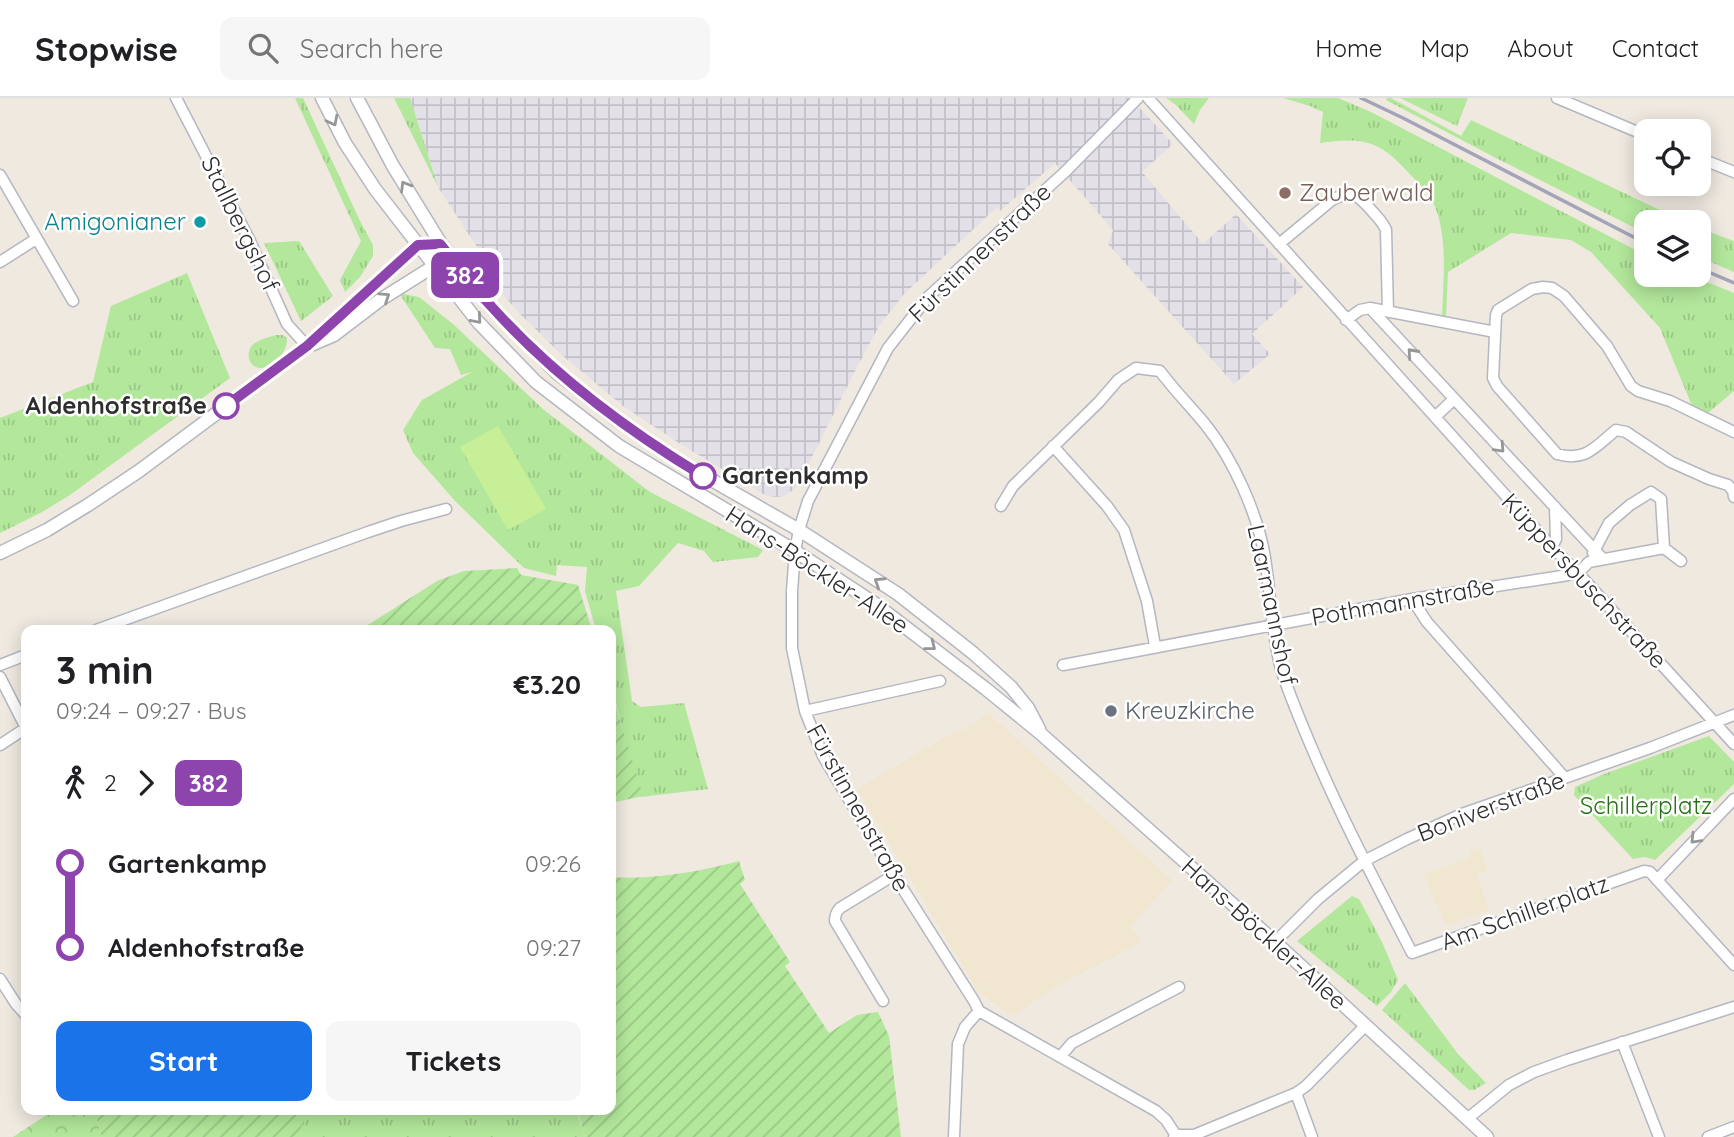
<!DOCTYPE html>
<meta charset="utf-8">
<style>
:root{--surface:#fff;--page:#f6f6f6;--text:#202124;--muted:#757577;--line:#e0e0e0;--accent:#1a73e8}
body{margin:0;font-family:Quicksand,sans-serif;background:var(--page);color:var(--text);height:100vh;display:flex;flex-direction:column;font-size:26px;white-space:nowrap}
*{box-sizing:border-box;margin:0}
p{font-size:23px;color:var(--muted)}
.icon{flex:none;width:38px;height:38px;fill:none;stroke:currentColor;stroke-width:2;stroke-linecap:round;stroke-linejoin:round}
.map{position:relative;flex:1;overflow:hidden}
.details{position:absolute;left:21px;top:527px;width:595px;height:490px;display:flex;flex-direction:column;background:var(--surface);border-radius:14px;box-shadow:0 4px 18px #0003}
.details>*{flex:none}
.badge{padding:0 14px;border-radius:10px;font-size:24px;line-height:46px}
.fabs{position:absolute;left:1634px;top:21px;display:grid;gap:14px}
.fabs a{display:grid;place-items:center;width:77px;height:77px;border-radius:14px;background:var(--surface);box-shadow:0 4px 18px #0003;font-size:35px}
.map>.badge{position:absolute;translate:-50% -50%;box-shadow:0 0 0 4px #fff}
.legs{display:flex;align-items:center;gap:10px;height:77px;padding:0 35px;font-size:23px}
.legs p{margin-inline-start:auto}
.headline{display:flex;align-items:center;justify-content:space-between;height:119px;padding:0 35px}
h1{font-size:38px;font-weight:700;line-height:52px}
.cta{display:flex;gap:14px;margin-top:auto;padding:14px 35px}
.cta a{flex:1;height:80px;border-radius:14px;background:var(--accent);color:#fff;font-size:28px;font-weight:700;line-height:80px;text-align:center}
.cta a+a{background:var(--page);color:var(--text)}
ul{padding:0 35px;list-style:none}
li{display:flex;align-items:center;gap:24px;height:84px;font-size:26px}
li i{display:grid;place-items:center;width:10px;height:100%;margin:0 9px;background:currentColor}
li i::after{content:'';width:18px;height:18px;margin:-9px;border:5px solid;border-radius:50%;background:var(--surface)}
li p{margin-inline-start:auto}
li:first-child i{background:linear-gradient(#0000 50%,currentColor 0)}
li:last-child i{background:linear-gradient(currentColor 50%,#0000 0)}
header{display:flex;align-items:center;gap:42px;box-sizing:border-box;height:98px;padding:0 35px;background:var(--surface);border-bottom:2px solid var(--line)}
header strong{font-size:33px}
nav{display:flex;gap:38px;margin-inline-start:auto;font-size:24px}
.search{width:490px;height:63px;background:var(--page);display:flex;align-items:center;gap:18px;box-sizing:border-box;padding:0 24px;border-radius:14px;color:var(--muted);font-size:26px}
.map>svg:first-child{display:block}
.industrial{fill:url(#industrial-grid)}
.education{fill:#f1e7d0}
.grass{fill:url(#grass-tufts)}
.forest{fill:url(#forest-crowns)}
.garden{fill:url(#garden-furrows)}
.pitch{fill:#c7ef97}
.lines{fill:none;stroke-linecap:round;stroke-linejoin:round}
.minor-casing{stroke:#b4b6c1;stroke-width:13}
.tertiary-casing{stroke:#b4b6c1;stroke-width:15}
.minor{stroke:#fff;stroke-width:10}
.tertiary{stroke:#fff;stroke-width:12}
.rail{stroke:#a2a5b9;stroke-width:3.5}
.oneway{stroke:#969696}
.line-1-casing{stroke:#fff;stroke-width:16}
.line-1{stroke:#8e44ad;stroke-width:10}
.education-dot{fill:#8d6e63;stroke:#fff;stroke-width:2.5}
.culture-dot{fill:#0f9aa8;stroke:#fff;stroke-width:2.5}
.stop-1-dot{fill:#fff;stroke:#8e44ad;stroke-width:3.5}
.worship-dot{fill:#6b7280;stroke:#fff;stroke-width:2.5}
.labels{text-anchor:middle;stroke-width:5;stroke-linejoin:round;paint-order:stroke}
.education-label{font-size:24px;fill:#785e54;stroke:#fff;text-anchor:start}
.culture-label{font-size:24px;fill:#0d838f;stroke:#fff;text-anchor:end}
.street-label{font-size:24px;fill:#2e2e2e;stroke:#fff}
.stop-label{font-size:24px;font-weight:bold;fill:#2e2e2e;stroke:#fff;text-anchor:end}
.worship-label{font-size:24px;fill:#5b616d;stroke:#fff;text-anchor:start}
.park-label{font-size:24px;fill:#287018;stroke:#fff}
</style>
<header>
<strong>Stopwise</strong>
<div class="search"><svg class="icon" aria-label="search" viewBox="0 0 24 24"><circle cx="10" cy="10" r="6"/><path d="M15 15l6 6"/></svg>Search here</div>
<nav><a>Home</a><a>Map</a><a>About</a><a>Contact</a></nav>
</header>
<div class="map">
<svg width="1734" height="1039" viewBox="0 0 1734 1039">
<defs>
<pattern id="industrial-grid" width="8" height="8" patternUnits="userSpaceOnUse" patternTransform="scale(1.75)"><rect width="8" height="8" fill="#e3e0e8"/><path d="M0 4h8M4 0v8" fill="none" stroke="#c3c0c7"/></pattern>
<pattern id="grass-tufts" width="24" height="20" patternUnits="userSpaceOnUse" patternTransform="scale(1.75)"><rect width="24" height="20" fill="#b3e79b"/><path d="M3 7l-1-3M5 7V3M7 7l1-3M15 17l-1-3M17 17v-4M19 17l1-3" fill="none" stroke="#9ac686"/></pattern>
<pattern id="forest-crowns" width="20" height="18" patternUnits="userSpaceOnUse" patternTransform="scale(1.75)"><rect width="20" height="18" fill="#b3e79b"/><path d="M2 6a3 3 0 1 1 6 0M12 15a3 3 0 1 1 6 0" fill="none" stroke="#9ac686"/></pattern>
<pattern id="garden-furrows" width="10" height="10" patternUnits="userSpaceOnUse" patternTransform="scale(1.75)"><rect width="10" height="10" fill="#b3e79b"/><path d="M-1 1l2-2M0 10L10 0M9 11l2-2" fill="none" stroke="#9ac686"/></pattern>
</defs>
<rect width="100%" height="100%" fill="#efe9e0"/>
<path class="industrial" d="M410 0H1129L1139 9 1173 46 1142 74 1203 146 1236 116 1303 189 1252 236 1270 256 1234 286 1108 146 1113 132 1055 65 1000 113 997 109 904 196 879 228 856 271 799 385 793 392 784 398 775 399 765 397 679 345 623 308 562 257 522 218 489 181 481 155 438 89Z"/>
<path class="education" d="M987 614 1172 782 1131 828 1142 844 1052 891 1013 918 979 895 857 691 945 639 975 626Z
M1480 750 1488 773 1477 777 1489 812 1446 827 1423 777 1471 759 1469 753Z"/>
<path class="grass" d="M295 0H303L360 123 373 147V158L360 179 345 194 340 182 361 143Z
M394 0H410L438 89Z
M1166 0H1209L1200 12 1194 26 1176 7Z
M1283 0H1338L1371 14 1647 158V177H1689L1734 195V293L1708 315 1692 308 1660 230 1591 154 1571 142 1511 135 1448 174 1446 220H1442C1443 183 1449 135 1432 102 1426 91 1415 82 1407 73 1379 42 1361 39 1320 45L1323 14 1310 8Z
M1387 0H1391L1461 38 1471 22 1685 124H1647V136L1492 58 1386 2Z
M1400 0H1468L1457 28Z
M1699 130 1734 143V174L1699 159Z
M299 143 333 198 301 223 264 145Z
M187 175 230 280 70 397 42 414 0 435V320L93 284 111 208Z
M399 195 419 199 453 226 544 312 650 394 763 452 758 459 713 464 704 453 678 445 639 488 616 493 632 603 641 609 684 605 708 691 641 699 611 587V532H596L585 493 587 469 557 467 556 478 524 470 456 404 413 355 403 332 422 302 472 274 461 277 450 251 435 250Z
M276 237H283L287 240C288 253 274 271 260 270 247 269 245 251 255 245 261 241 269 239 276 237Z
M1709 638 1734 664V686L1655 762 1645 759 1633 761 1574 697 1575 689 1604 676Z
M1352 798 1359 801 1382 844 1398 882 1391 894 1377 908 1297 843Z
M1405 885 1458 956 1486 985 1474 992H1469L1382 912Z
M298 1012H576L585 1039H244Z"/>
<path class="forest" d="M54 1012H94L102 1039H13Z"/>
<path class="garden" d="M517 470 521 477 578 487 592 532H360L437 483 464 473Z
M611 592 643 698 611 705Z
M739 763 745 782 740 786 790 864 785 868 829 935 857 917 878 914 889 938 901 1039H585L577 1012H611V779C653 782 698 774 739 763Z
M94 1012H308L297 1039H102Z"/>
<path class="pitch" d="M498 328 546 411 508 432 460 349Z"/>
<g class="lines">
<g class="minor-casing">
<path id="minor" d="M176 0 249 141 287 226 307 248
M1138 0 1066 73 928 199 888 250 808 403 799 432 795 453 792 493V550L805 613 823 658 894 777 974 903 979 913 1156 1013 1166 1022 1177 1039
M1148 0 1552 449 1578 475 1734 646
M1557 0 1647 38
M1699 60 1734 74
M0 77 73 203
M1279 146 1332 102C1352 91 1358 97 1372 113 1377 119 1383 124 1386 132L1388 214
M0 164 36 141
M1370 210 1603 461
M1346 222 1360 212 1370 210 1495 234
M1435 319 1454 301
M1734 334 1670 303 1638 293 1631 288 1607 248 1564 198 1552 190 1543 189 1532 191 1498 212 1496 217 1493 280 1497 288 1557 356C1586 364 1595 349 1616 332L1626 334 1671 364 1709 381 1728 387 1733 393 1734 399
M1053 348 1107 408 1124 432 1147 503 1155 548
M1001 408 1013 388 1099 304 1118 282 1136 270 1160 273C1174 292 1190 308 1205 326 1233 361 1258 416 1265 460 1271 497 1271 534 1281 571 1290 599 1302 627 1314 655 1343 723 1378 789 1412 855L1644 773 1650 774 1734 867
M1552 449 1556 441 1555 409
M1593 455 1609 425 1630 407 1651 394 1661 401 1664 450
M1412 501 1427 524 1565 680
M96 532 368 434 401 423 446 411
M0 567 26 557
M1063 567 1412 501 1562 478 1578 475 1589 464 1664 450 1681 463
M0 579 26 630 0 647
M805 613 940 583
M1657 782 1734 701
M1275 844 1318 801 1364 763 1407 741 1462 716 1650 650 1734 617
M0 881 16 906 26 917
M883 903 835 823C835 817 836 814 840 810L894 777
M1622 944 1659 1039
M1060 959 1072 945 1179 889
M1296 995 1312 1039
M1467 1021 1509 987 1534 974 1567 962 1734 909
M954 1039 958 946 965 929 979 913
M1174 1039 1176 1037H1194L1296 995 1306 988 1365 928
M1708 1039 1734 1029"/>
</g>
<g class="tertiary-casing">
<path id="tertiary" d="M322 0 345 45 375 91 478 224 536 284 619 348 795 453 874 505 986 591 1040 635 1275 844 1487 1039
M357 0 393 68 441 146 490 208 556 274 616 321 675 361 799 432 898 496 973 555 1011 589 1028 610 1039 631
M313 246 334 237 380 202 434 168 441 146
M0 455 47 432 88 407 139 373 307 248 418 147 441 146"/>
</g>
<use href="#minor" class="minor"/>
<use href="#tertiary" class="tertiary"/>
<path class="rail" d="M1361 0 1403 20 1647 146
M1699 170 1734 185"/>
</g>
<defs><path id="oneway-chevron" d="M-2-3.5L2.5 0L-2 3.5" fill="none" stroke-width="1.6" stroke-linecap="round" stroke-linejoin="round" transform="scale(1.75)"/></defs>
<g class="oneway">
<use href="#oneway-chevron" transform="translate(333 23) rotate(63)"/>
<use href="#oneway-chevron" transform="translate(405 88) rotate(-121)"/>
<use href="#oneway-chevron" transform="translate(385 199) rotate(-34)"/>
<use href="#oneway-chevron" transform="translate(477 221) rotate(49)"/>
<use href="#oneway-chevron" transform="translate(1412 255) rotate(-132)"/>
<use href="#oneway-chevron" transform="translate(1500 350) rotate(47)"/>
<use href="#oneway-chevron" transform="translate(879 484) rotate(-147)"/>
<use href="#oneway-chevron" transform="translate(931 548) rotate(38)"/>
<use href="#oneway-chevron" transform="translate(1695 741) rotate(134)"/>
</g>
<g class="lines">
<g class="line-1-casing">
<path id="line-1" d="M226 308 307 248 418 147 440 146C457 167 473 189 491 208 552 276 625 331 703 378"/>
</g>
<use href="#line-1" class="line-1"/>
</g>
<circle class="education-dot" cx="1285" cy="95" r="7"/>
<circle class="culture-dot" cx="200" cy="124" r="7"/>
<g class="stop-1-dot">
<circle cx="226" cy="308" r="12"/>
<circle cx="703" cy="378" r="12"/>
</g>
<circle class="worship-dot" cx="1111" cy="613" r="7"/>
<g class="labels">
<g class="education-label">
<text x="1299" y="103">Zauberwald</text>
</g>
<g class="culture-label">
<text x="186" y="132">Amigonianer</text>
</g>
<g class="street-label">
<text transform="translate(240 126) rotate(64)" y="8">Stallbergshof</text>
<text transform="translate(980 155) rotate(-44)" y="8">Fürstinnenstraße</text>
<text transform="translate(817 472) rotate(33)" y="8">Hans-Böckler-Allee</text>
<text transform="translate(1584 483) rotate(47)" y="8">Küppersbuschstraße</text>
<text transform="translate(1403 504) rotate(-10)" y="8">Pothmannstraße</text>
<text transform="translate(1272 507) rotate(78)" y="8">Laarmannshof</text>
<text transform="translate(1491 709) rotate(-21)" y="8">Boniverstraße</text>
<text transform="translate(858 710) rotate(61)" y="8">Fürstinnenstraße</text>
<text transform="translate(1525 815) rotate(-20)" y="8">Am Schillerplatz</text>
<text transform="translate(1264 836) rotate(42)" y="8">Hans-Böckler-Allee</text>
</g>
<g class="stop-label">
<text x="207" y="316">Aldenhofstraße</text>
<text x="722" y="386" text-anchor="start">Gartenkamp</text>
</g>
<g class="worship-label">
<text x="1125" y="621">Kreuzkirche</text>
</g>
<g class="park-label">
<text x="1646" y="716">Schillerplatz</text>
</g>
</g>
</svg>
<div class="fabs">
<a><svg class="icon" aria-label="locate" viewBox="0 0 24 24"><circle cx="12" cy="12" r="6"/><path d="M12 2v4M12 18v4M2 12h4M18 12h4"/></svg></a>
<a><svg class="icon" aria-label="layers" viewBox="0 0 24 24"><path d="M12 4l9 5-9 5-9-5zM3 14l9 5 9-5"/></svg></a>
</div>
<b class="badge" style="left:465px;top:177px;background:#8e44ad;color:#fff">382</b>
<section class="details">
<div class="headline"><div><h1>3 min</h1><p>09:24 – 09:27 · Bus</p></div><b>€3.20</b></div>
<div class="legs"><svg class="icon" aria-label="walk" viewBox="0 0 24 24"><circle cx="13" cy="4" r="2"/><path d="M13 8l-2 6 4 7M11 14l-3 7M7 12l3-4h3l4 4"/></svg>2<svg class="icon" aria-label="forward" viewBox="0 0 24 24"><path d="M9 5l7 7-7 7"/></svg><b class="badge" style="background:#8e44ad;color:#fff">382</b></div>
<ul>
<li><i style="color:#8e44ad"></i><b>Gartenkamp</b><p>09:26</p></li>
<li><i style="color:#8e44ad"></i><b>Aldenhofstraße</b><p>09:27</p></li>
</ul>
<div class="cta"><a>Start</a><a>Tickets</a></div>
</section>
</div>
